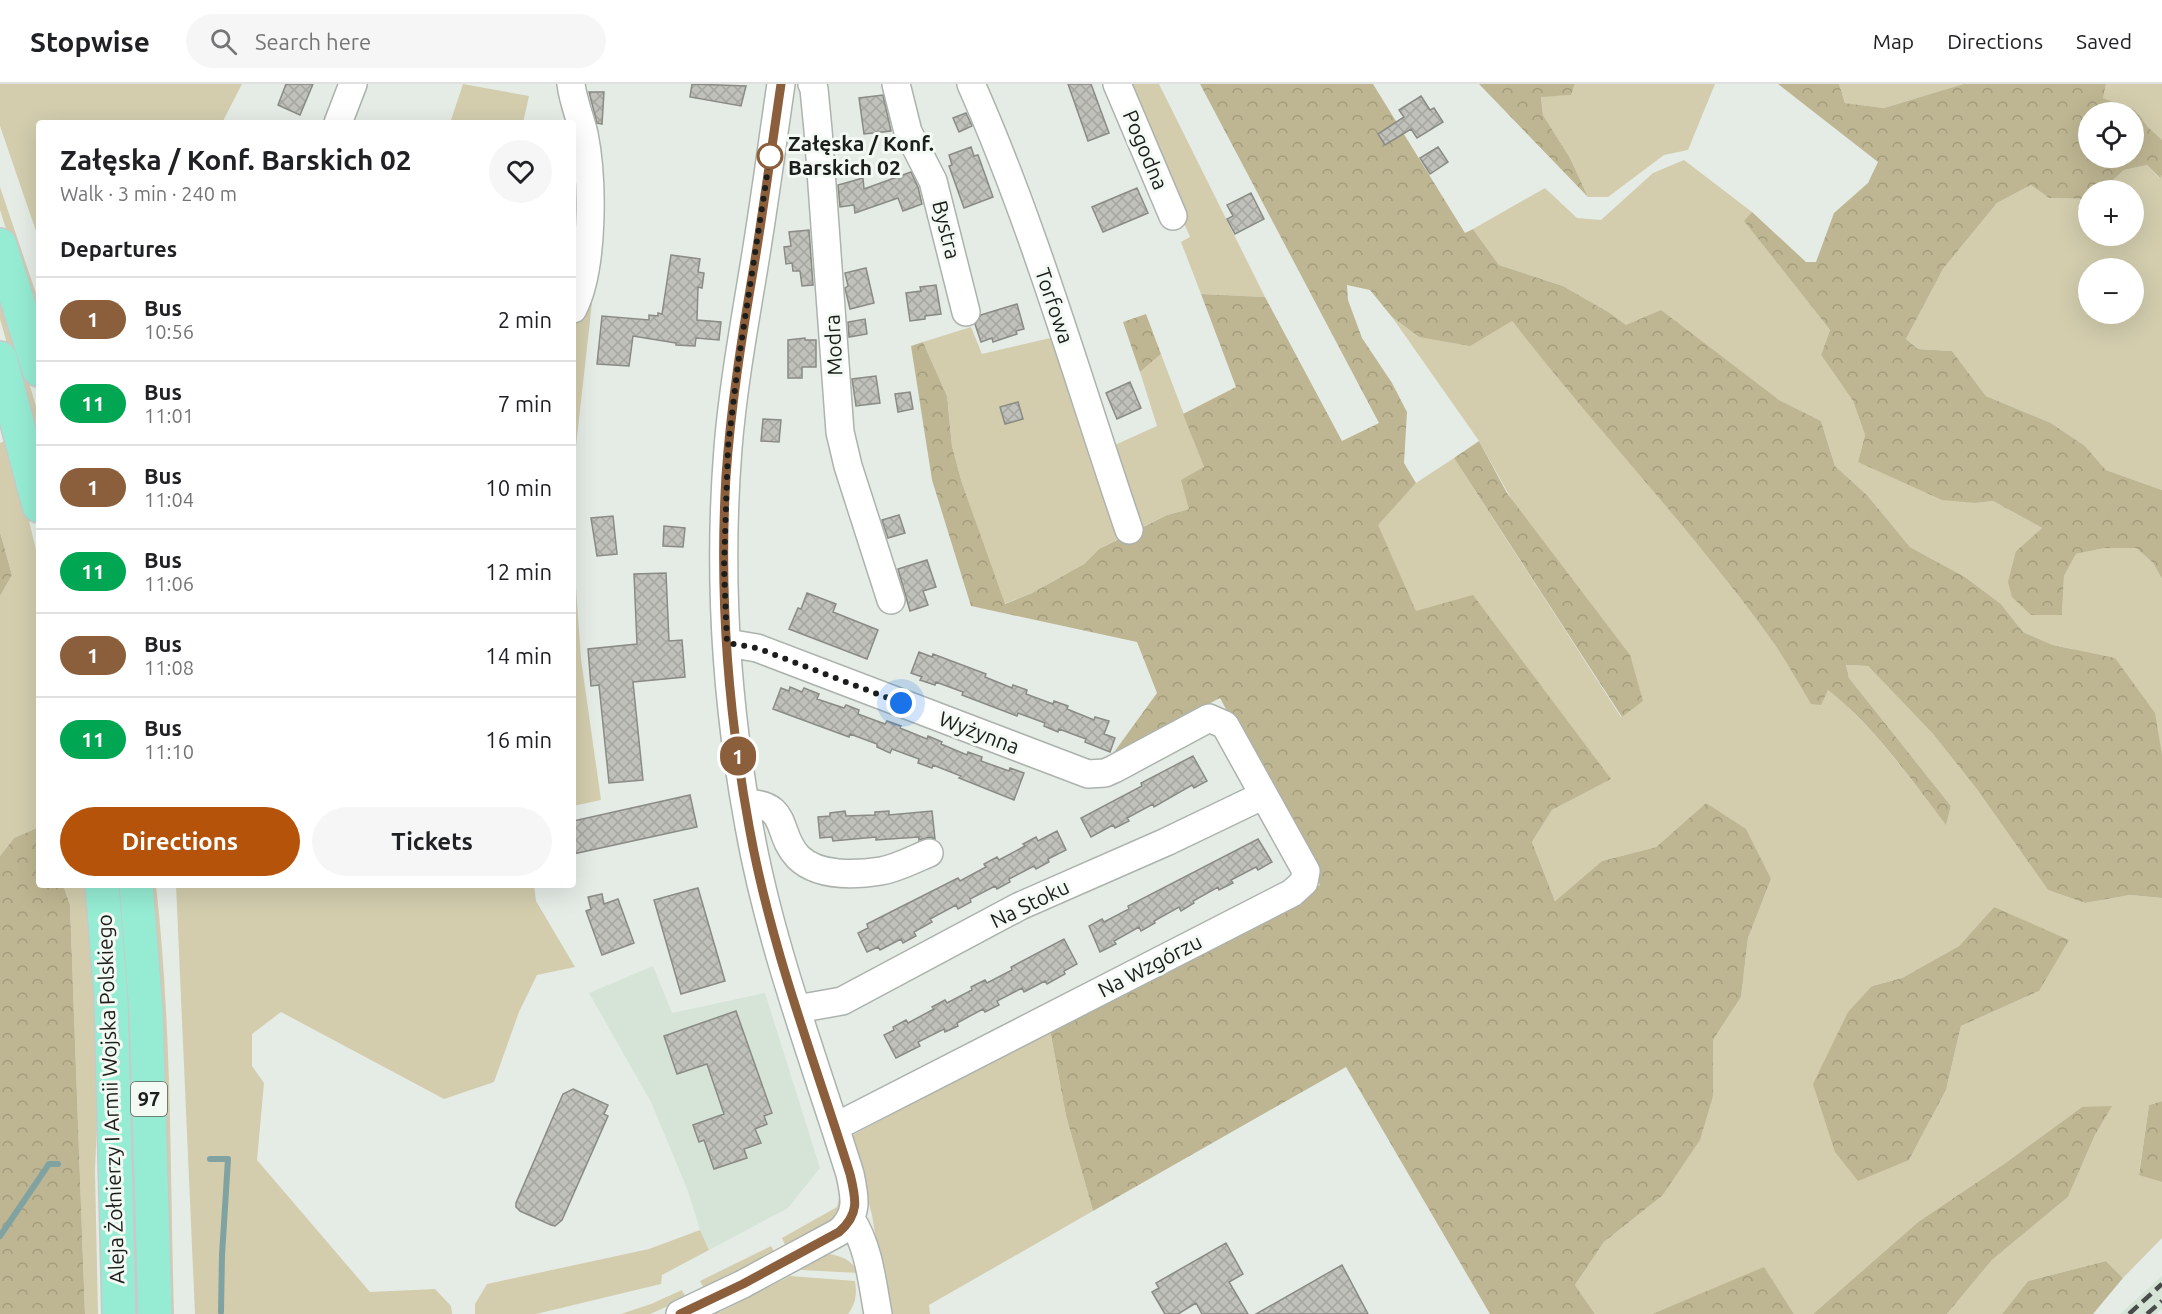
<!DOCTYPE html>
<meta charset="utf-8">
<style>
:root{--surface:#fff;--page:#f6f6f6;--text:#202124;--muted:#757577;--line:#e0e0e0;--accent:#b45309}
body{margin:0;font-family:Ubuntu,sans-serif;background:var(--page);color:var(--text);height:100vh;display:flex;flex-direction:column;font-size:22px;white-space:nowrap}
*{box-sizing:border-box;margin:0}
p{font-size:20px;color:var(--muted)}
.icon{flex:none;width:33px;height:33px;fill:none;stroke:currentColor;stroke-width:2;stroke-linecap:round;stroke-linejoin:round}
.map{position:relative;flex:1;overflow:hidden}
.sheet{position:absolute;left:36px;top:36px;width:540px;height:768px;display:flex;flex-direction:column;background:var(--surface);border-radius:6px;box-shadow:0 6px 24px #0002}
.sheet>*{flex:none}
.badge{padding:0 12px;border-radius:20px;font-size:21px;line-height:39px}
.fabs{position:absolute;left:2078px;top:18px;display:grid;gap:12px}
.fabs a{display:grid;place-items:center;width:66px;height:66px;border-radius:50%;background:var(--surface);box-shadow:0 6px 24px #0002;font-size:30px}
.you{position:absolute;width:30px;height:30px;margin:-15px;border:4px solid #fff;border-radius:50%;background:#1a73e8;box-shadow:0 0 0 9px #1a73e833}
.map>.badge{position:absolute;translate:-50% -50%;box-shadow:0 0 0 3px #fff}
h2{padding:0 24px;font-size:22px;line-height:54px}
.round{display:grid;place-items:center;flex:none;width:63px;height:63px;border-radius:32px;background:var(--page)}
.summary{display:flex;align-items:center;justify-content:space-between;height:102px;padding:0 24px}
h1{font-size:28px;font-weight:700;line-height:45px}
.cta{display:flex;gap:12px;margin-top:auto;padding:12px 24px}
.cta a{flex:1;height:69px;border-radius:36px;background:var(--accent);color:#fff;font-size:24px;font-weight:700;line-height:69px;text-align:center}
.cta a+a{background:var(--page);color:var(--text)}
ul{padding:0;list-style:none}
li{display:flex;align-items:center;gap:18px;height:84px;padding:0 24px;border-top:2px solid var(--line)}
li div{flex:1}
li b{display:block;font-size:22px}
li em{font-style:normal}
li .badge{min-width:66px;font-weight:700;text-align:center}
header{display:flex;align-items:center;gap:36px;box-sizing:border-box;height:84px;padding:0 30px;background:var(--surface);border-bottom:2px solid var(--line)}
header strong{font-size:28px}
nav{display:flex;gap:33px;margin-inline-start:auto;font-size:21px}
.search{width:420px;height:54px;background:var(--page);display:flex;align-items:center;gap:15px;box-sizing:border-box;padding:0 21px;border-radius:33px;color:var(--muted);font-size:22px}
.map>svg:first-child{display:block}
.built{fill:#d6e3d7}
.green{fill:#d3cdae;fill-rule:evenodd}
.forest{fill:url(#forest-crowns);fill-rule:evenodd}
.lines{fill:none;stroke-linecap:round;stroke-linejoin:round}
.stream{stroke:#80a3a2;stroke-width:6}
.building{fill:url(#building-cross-hatch);stroke:#898b84;stroke-width:1.5}
.minor-casing{stroke:#acb3ad;stroke-width:30}
.major-casing{stroke:#c9c9c9;stroke-width:36}
.minor{stroke:#fff;stroke-width:27}
.major{stroke:#95ecd3;stroke-width:33}
.rail{stroke:#484b48;stroke-width:4.5;stroke-dasharray:12 6;stroke-linecap:butt}
.line-casing{stroke:#fff;stroke-width:14}
.line{stroke:#8b5e3c;stroke-width:9}
.walk{stroke:#1c1e1c;stroke-width:6;stroke-dasharray:0 10.8}
.stop-dot{fill:#fff;stroke:#8b5e3c;stroke-width:3}
.labels{text-anchor:middle;stroke-width:6;stroke-linejoin:round;paint-order:stroke}
.shield{fill:#f3f9f3;stroke:#5c605c;stroke-width:1.5}
.shield-label{font-size:20px;font-weight:bold;fill:#1c1e1c}
.stop-label{font-size:21px;font-weight:bold;fill:#1c1e1c;stroke:#f3f9f3;text-anchor:start}
.street-label{font-size:21px;fill:#1c1e1c;stroke:#f3f9f3}
</style>
<header>
<strong>Stopwise</strong>
<div class="search"><svg class="icon" aria-label="search" viewBox="0 0 24 24"><circle cx="10" cy="10" r="6"/><path d="M15 15l6 6"/></svg>Search here</div>
<nav><a>Map</a><a>Directions</a><a>Saved</a></nav>
</header>
<div class="map">
<svg width="2162" height="1230" viewBox="0 0 2162 1230">
<defs>
<pattern id="forest-crowns" width="20" height="18" patternUnits="userSpaceOnUse" patternTransform="scale(1.5)"><rect width="20" height="18" fill="#beb692"/><path d="M2 6a3 3 0 1 1 6 0M12 15a3 3 0 1 1 6 0" fill="none" stroke="#a39c7d"/></pattern>
<pattern id="building-cross-hatch" width="8" height="8" patternUnits="userSpaceOnUse" patternTransform="scale(1.5)"><rect width="8" height="8" fill="#bfc1ba"/><path d="M0 0l8 8M0 8l8-8" fill="none" stroke="#a4a59f"/></pattern>
</defs>
<rect width="100%" height="100%" fill="#e5ece6"/>
<path class="built" d="M653 882 672 929 765 909 820 1084 788 1124 709 1166 700 1146 688 1107 651 1018 589 909Z
M2162 1192V1225L2156 1230H2120Z"/>
<path class="green" d="M0 0H242L222 39H39V156L0 42Z
M463 0 529 12 523 39H450Z
M1124 0H1159L1265 213 1201 210 1181 158 1190 153Z
M1575 0H1715L1688 66 1664 71 1608 113H1588L1570 74 1543 31 1541 12 1571 11Z
M1839 0H1963L1884 24 1845 19Z
M2106 0H2162V56L2148 43 2135 26 2103 14Z
M1684 76 1752 128 1745 138 1830 246 1821 271 1853 317 1865 351 1858 378 1976 419 1993 417 2042 444 2016 467 2062 531 2064 492 2076 470 2105 464H2136L2153 479 2162 495V671L2159 661 2073 565 2053 561 2023 548 2001 520 1965 493 1910 463 1867 411 1835 382 1821 337 1626 241 1610 229 1563 202 1499 181 1473 145 1545 104 1577 134 1601 136 1653 89Z
M2147 81 2159 94 2162 91V406L2106 386 2085 362 2051 339 1986 312 1952 267 1918 265 1906 255 1943 185 1997 119 2031 101 2049 114 2088 115V152H2133V106H2102L2124 86ZM2088 184H2133V230H2088Z
M0 103 39 218V247L0 126Z
M0 199 39 333V373L0 235Z
M594 201 573 389V233Z
M1392 233 1419 253 1511 236C1598 346 1694 448 1775 561 1788 580 1799 600 1811 619L1828 606C1875 643 1909 694 1946 740L1951 722 1849 594 1846 581 1868 582 1933 650 1976 704 2048 806 2085 819 2130 811 2162 814V1017L2149 1021 2139 1090 2162 1098V1154L2123 1194 2106 1177 2028 1197 2002 1230H1947L1992 1176 2068 1113 2095 1051 2111 1023H2082L2004 1080 1918 1138 1813 1230H1794L1764 1184 1652 1230H1595L1575 1201 1604 1158 1662 1112 1713 1012V956L1741 913 1748 854 1771 795 1706 719 1656 763 1602 777 1555 817 1532 758 1552 726 1610 695 1416 528 1377 441 1416 399 1454 374 1621 633 1642 617 1512 416 1479 357ZM1994 823 2039 907 1961 942 1946 1006 1909 1076 1872 902 1902 894 1959 862Z
M971 243 982 270 1059 252 1124 452 1099 465 1084 480 1032 509 1004 520 962 399 952 362 947 312 923 258Z
M1161 270 1204 383 1189 425 1167 431 1138 445 1108 364 1157 342 1140 288Z
M10 355 39 479V743L14 754 0 772V512L12 491 0 448V359Z
M573 461 581 575 601 716 573 722Z
M63 801H90L101 943 95 1087 98 1230H85L70 821Z
M147 801H156C172 943 170 1087 174 1230H166Z
M176 801H534L536 817 575 883 537 891 519 928 494 998 444 1015 281 928 252 950V982L264 999 257 1076 370 1208 435 1205 451 1222 452 1230H195Z
M1050 946 1066 1032 1093 1127 929 1221 930 1230H888L872 1131 853 1063V1051Z
M841 1104C841 1110 842 1117 840 1123 835 1143 803 1153 786 1163L782 1154 837 1123Z
M700 1146 709 1166 662 1191 661 1200 536 1230H475V1220L487 1200 649 1165Z
M771 1162 775 1169 705 1206 700 1197Z
M827 1170C842 1171 852 1177 859 1189L801 1186 799 1183Z
M790 1192 855 1197C857 1210 856 1219 848 1230H708L719 1225 720 1228Z
M682 1206 686 1214 650 1230H621L651 1220Z"/>
<path class="forest" d="M1200 0H1373L1465 149 1473 145 1499 181 1563 202 1610 229 1626 241 1661 226 1779 316 1821 337 1835 382 1867 411 1910 463 1965 493 2001 520 2023 548 2053 561 2115 574 2155 629 2162 671V814L2130 811 2085 819 2048 806 1976 704 1933 650 1868 582 1846 581 1849 594 1951 722 1946 741C1910 694 1875 643 1828 606L1821 621 1811 620C1799 600 1788 580 1775 561 1695 449 1597 346 1512 237L1470 262 1419 253 1392 233 1370 206 1347 201 1348 216 1362 254 1392 299 1407 328 1404 379 1416 399 1378 441 1416 527 1473 511 1611 695 1552 726 1532 758 1555 817 1602 777 1656 763 1706 719 1746 745 1771 795 1748 854 1741 913 1713 956V1012L1700 1056 1662 1112 1604 1158 1575 1201 1595 1230H1490L1346 983 1093 1127 1066 1032 1050 946 1320 801 1220 614 1112 671 1157 609 1137 558 971 522 932 396 911 262 923 258 947 312 952 362 962 399 1005 520 1032 509 1084 480 1099 465 1167 431 1189 425 1181 396 1204 383 1183 330 1236 303 1201 210 1265 213 1342 357 1379 339Z
M1479 0H1575L1571 11 1541 13 1543 31 1570 74 1588 113Z
M1778 0H1839L1845 19 1884 24 1963 0H2106L2103 14 2135 26 2148 43 2162 56V91L2160 94 2147 81 2124 86 2102 106H2088V115L2049 114 2031 101 1997 119 1943 185 1906 255 1918 265 1952 267 1986 312 2051 339 2085 362 2106 386 2162 406V495L2153 479 2136 464H2105L2076 470 2064 492 2062 531H2031L2012 513 2008 498 2016 467 2042 444 1993 417 1976 419 1942 416 1858 378 1865 351 1853 317 1821 271 1830 246 1744 137 1752 128 1806 178H1816L1834 129 1868 99 1878 78ZM2088 28H2133V74H2088Z
M1146 230 1161 270 1140 288 1123 238Z
M1479 357 1507 409 1630 571 1643 617 1622 633 1454 374Z
M0 448 12 491 0 512Z
M39 743V801H63L70 821 85 1230H0V772L14 754Z
M1994 823 2069 856 2039 907 1961 942 1946 1006 1909 1076 1858 1097 1835 1068 1813 1000 1848 928 1872 902 1902 894 1959 862Z
M2162 1017V1098L2139 1091 2149 1021Z
M2112 1022 2095 1051 2068 1113 1992 1176 1947 1230H1813L1918 1138 2004 1080 2082 1023Z
M2106 1177 2123 1194 2093 1230H2002L2028 1197Z
M1764 1183 1794 1230H1652Z"/>
<g class="lines">
<path class="stream" d="M210 1075H228L222 1171 221 1228
M0 1152 49 1080H58"/>
</g>
<path class="building" d="M286 0H313L300 31 278 21Z
M692 0 746 2 741 22 690 13Z
M1068 0H1091L1109 49 1088 57Z
M589 8H604L602 40 597 39Z
M883 11 891 47 864 50 859 14Z
M1421 12 1430 26 1434 24 1443 38 1417 54 1411 45 1385 61 1378 50 1404 33 1399 26Z
M966 29 972 42 959 48 953 34Z
M971 63 974 72 978 71 993 113 964 124 949 82 952 81 949 71Z
M1438 63 1448 78 1430 90 1420 74Z
M911 88 918 103 922 120 903 127 898 114 855 129 854 121 840 123 838 101 863 94 864 105Z
M1137 104 1148 129 1103 148 1092 123Z
M1251 109 1264 135 1235 150 1227 135 1233 132 1227 121Z
M809 146 813 201 802 202 800 187H793L792 179 786 180 784 163 791 162 789 148Z
M671 171 700 175 698 188 704 189 702 204 698 203 697 236 721 238 719 256 696 254 695 262 676 261V259L633 252 629 282 597 280 602 232 649 236V231L658 232V229L662 230Z
M866 184 874 219 850 225 845 204 848 202 845 189Z
M936 201 941 230 925 232V235L910 237 906 209 921 207 920 203Z
M1017 220 1024 245 1016 247 1017 250 993 258 992 254 981 258 975 240 981 231Z
M865 235 867 250 849 253 848 238Z
M805 254V256H816V283H802V294H788V256Z
M876 292 880 319 856 322 852 295Z
M1130 298 1141 324 1117 335 1106 309Z
M910 308 913 325 898 328 895 310Z
M1018 318 1023 335 1005 340 1000 323Z
M763 335 781 336 779 358 761 357Z
M899 431 905 449 888 454 882 436Z
M613 432 617 470 597 472 591 434Z
M664 442 685 444 683 463 663 462Z
M927 476 936 503 923 507 928 521 910 527 898 485Z
M666 489 669 557 682 556 685 593 633 598 643 696 609 699 599 601 591 602 588 565 637 560 634 490Z
M807 509 836 520 833 528 878 546 867 575 789 545 798 524 801 525Z
M919 568 932 573 933 570 986 590 985 593 1012 604 1013 601 1027 606 1026 610 1053 620 1054 617 1068 622 1067 625 1094 636 1095 633 1109 637 1104 650 1115 654 1110 668 1085 658 1086 655 1059 645 1058 648 1044 642 1045 639 1018 629 1017 632 962 611 963 608 936 598 935 601 920 596 922 593 911 589Z
M790 603 802 608 804 604 819 610 817 615 844 624 846 621 859 626 858 630 885 640 887 637 901 642 900 644 927 655 928 652 942 658 941 660 967 671 968 668 982 673 981 677 1009 687 1010 684 1024 689 1014 716 959 694 961 692 933 681 932 684 918 679 919 675 892 665 890 669 877 663V660L850 650 849 653 773 625 781 604 789 607Z
M1193 672 1207 697 1194 704 1192 701 1154 723 1153 720 1127 734 1129 737 1115 744 1113 741 1091 753 1081 734 1142 702 1141 699Z
M690 711 697 743 573 770V737Z
M845 727 846 732 875 731V728L889 727V731L932 727 935 755 930 753 919 756V753L876 756V753L833 757 832 753 820 754 818 733 830 732V729Z
M1057 747 1066 766 1048 775 1049 778 1036 785 1034 782 1009 795 1010 798 997 805 995 802 970 815 971 818 958 825 956 821 930 835 932 838 914 848 916 852 903 859 901 855 880 866 878 863 867 868 858 849 868 844 867 840 958 794 960 797 986 783 984 780 997 773 999 776 1025 762 1023 760 1036 753 1038 757Z
M1258 755 1272 778 1258 786 1256 783 1231 796 1233 799 1219 806 1218 803 1193 817 1194 819 1181 827 1179 823 1154 837 1155 839 1141 847 1139 843 1114 857 1116 860 1100 868 1089 842 1102 835 1104 838 1129 825 1128 822Z
M698 804 725 897 681 910 654 816Z
M602 810 604 820 618 815 634 859 602 871 586 827 591 825 588 813Z
M1064 855 1077 880 1064 887 1065 890 1047 900 1045 897 1024 908 1022 904 997 917 999 921 985 928 983 925 957 939 958 942 945 948 944 945 918 958 920 962 896 974 884 951 894 946 893 943 906 936 908 939 934 925 932 923 945 916 947 919 972 906 971 903 985 896 987 899 1012 886 1011 883Z
M736 927 772 1029 764 1032 767 1040 755 1045 761 1059 744 1065 747 1074 714 1085 704 1056 699 1058 693 1041 724 1030 707 980 677 990 664 952Z
M573 1005 608 1021 604 1030 608 1032 562 1136 555 1142 551 1141 520 1127 516 1123V1119L563 1010Z
M1226 1159 1243 1190 1229 1198 1248 1230H1202L1196 1219 1178 1230H1165L1152 1208 1159 1204 1156 1199Z
M1342 1181 1368 1230H1256Z"/>
<g class="lines">
<g class="minor-casing">
<path id="minor" d="M571 0C573 17 580 33 584 50 593 95 594 184 573 225
M812 0 814 5 818 46 840 348 848 382 891 516
M896 0 908 48 933 97 966 228
M971 0C1035 144 1078 297 1129 446
M1117 0 1173 132
M338 39 353 0
M727 559 757 564 1088 690 1105 689 1114 685 1209 634 1225 641 1306 787 1304 798 1292 809 835 1043
M745 719C791 720 775 749 798 773 818 793 856 791 881 787 898 784 914 775 929 769
M797 925 842 917 1020 822 1166 758 1264 711
M851 1135C869 1163 872 1197 878 1230
M680 1230 743 1200 839 1148C859 1131 855 1113 850 1090 814 975 770 861 749 742 726 618 718 490 728 364 733 303 744 243 754 182 764 122 772 61 781 0"/>
</g>
<g class="major-casing">
<path id="major" d="M0 161 39 286
M0 274 39 422
M102 801 111 914 119 1230
M136 801 146 927 155 1230"/>
</g>
<use href="#minor" class="minor"/>
<use href="#major" class="major"/>
<path class="rail" d="M2129 1230 2162 1200
M2147 1230 2162 1217"/>
</g>
<g class="lines">
<g class="line-casing">
<path id="line" d="M680 1230 743 1200 839 1148C860 1130 856 1115 850 1090 814 975 770 861 749 742 728 627 719 509 726 392 731 321 742 252 754 182 764 122 772 61 781 0"/>
</g>
<use href="#line" class="line"/>
<path class="walk" d="M770 72 738 280 728 363 724 483 727 559 757 564 901 619"/>
</g>
<circle class="stop-dot" cx="770" cy="72" r="12"/>
<g class="labels">
<rect class="shield" x="131" y="998" width="36" height="34" rx="4.5"/>
<g class="shield-label">
<text x="149" y="1022">97</text>
</g>
<g class="stop-label">
<text x="788" y="67">Załęska / Konf.<tspan x="788" dy="24">Barskich 02</tspan></text>
</g>
<g class="street-label">
<text transform="translate(1145 66) rotate(67)" y="7">Pogodna</text>
<text transform="translate(946 146) rotate(76)" y="7">Bystra</text>
<text transform="translate(1054 222) rotate(71)" y="7">Torfowa</text>
<text transform="translate(834 261) rotate(-93)" y="7">Modra</text>
<text transform="translate(979 649) rotate(21)" y="7">Wyżynna</text>
<text transform="translate(1030 820) rotate(-26)" y="7">Na Stoku</text>
<text transform="translate(1150 882) rotate(-27)" y="7">Na Wzgórzu</text>
<text transform="translate(111 1015) rotate(-92)" y="7">Aleja Żołnierzy I Armii Wojska Polskiego</text>
</g>
</g>
</svg>
<div class="fabs">
<a><svg class="icon" aria-label="locate" viewBox="0 0 24 24"><circle cx="12" cy="12" r="6"/><path d="M12 2v4M12 18v4M2 12h4M18 12h4"/></svg></a>
<a>+</a>
<a>−</a>
</div>
<div class="you" style="left:901px;top:619px"></div>
<b class="badge" style="left:738px;top:672px;background:#8b5e3c;color:#fff">1</b>
<section class="sheet">
<div class="summary"><div><h1>Załęska / Konf. Barskich 02</h1><p>Walk · 3 min · 240 m</p></div><a class="round"><svg class="icon" aria-label="heart" viewBox="0 0 24 24"><path d="M12 20l-8-8c-3-5 5-10 8-4 3-6 11-1 8 4z"/></svg></a></div>
<h2>Departures</h2>
<ul>
<li><span class="badge" style="background:#8b5e3c;color:#fff">1</span><div><b>Bus</b><p>10:56</p></div><em>2 min</em></li>
<li><span class="badge" style="background:#00a651;color:#fff">11</span><div><b>Bus</b><p>11:01</p></div><em>7 min</em></li>
<li><span class="badge" style="background:#8b5e3c;color:#fff">1</span><div><b>Bus</b><p>11:04</p></div><em>10 min</em></li>
<li><span class="badge" style="background:#00a651;color:#fff">11</span><div><b>Bus</b><p>11:06</p></div><em>12 min</em></li>
<li><span class="badge" style="background:#8b5e3c;color:#fff">1</span><div><b>Bus</b><p>11:08</p></div><em>14 min</em></li>
<li><span class="badge" style="background:#00a651;color:#fff">11</span><div><b>Bus</b><p>11:10</p></div><em>16 min</em></li>
</ul>
<div class="cta"><a>Directions</a><a>Tickets</a></div>
</section>
</div>
